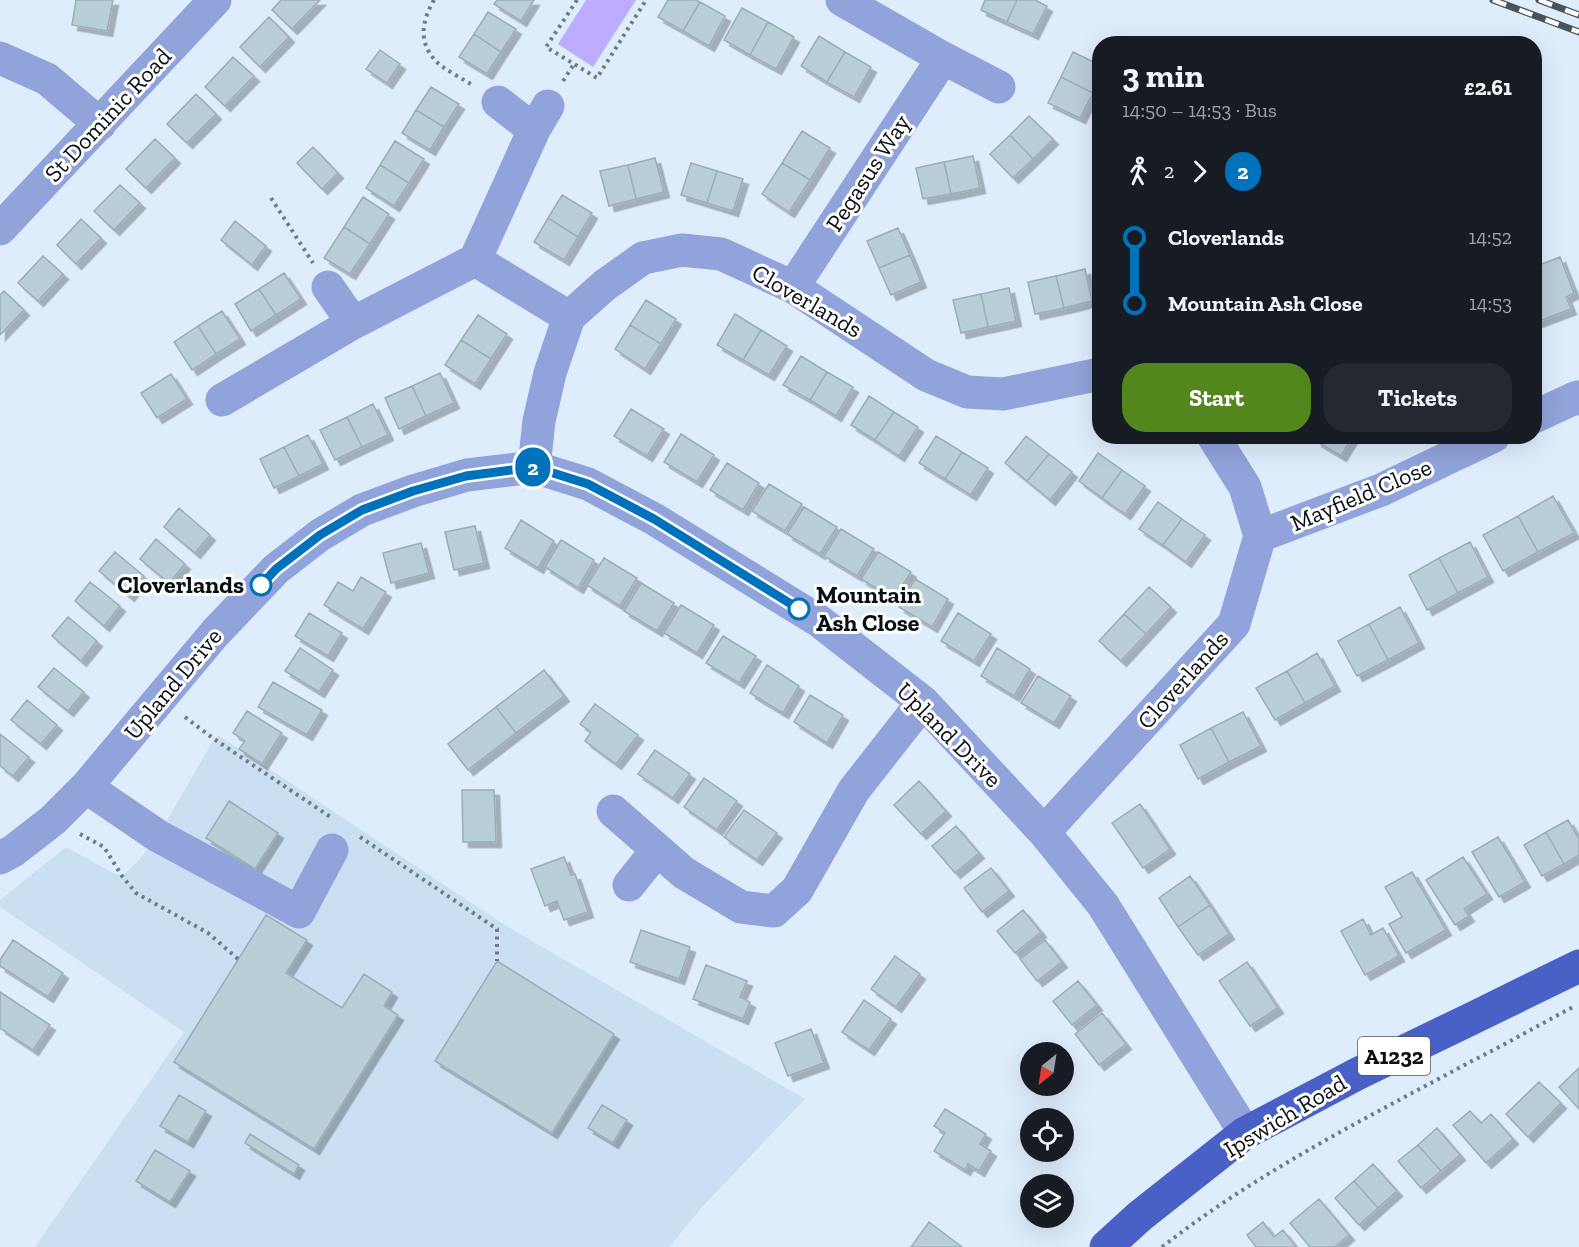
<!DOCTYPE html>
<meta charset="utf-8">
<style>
:root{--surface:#171b24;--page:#242831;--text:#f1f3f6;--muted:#9ea1a6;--accent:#53861d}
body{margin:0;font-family:"Zilla Slab",serif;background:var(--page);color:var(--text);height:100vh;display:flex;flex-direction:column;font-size:22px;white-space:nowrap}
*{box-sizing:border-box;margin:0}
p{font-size:20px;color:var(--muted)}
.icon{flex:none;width:33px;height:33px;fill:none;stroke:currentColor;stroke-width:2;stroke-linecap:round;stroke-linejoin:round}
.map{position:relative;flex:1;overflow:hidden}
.drawer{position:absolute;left:1092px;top:36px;width:450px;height:408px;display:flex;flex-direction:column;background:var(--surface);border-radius:24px;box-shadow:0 6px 24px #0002}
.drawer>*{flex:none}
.badge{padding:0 12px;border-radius:20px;font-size:21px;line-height:39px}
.needle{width:39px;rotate:210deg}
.fabs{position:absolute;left:1020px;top:1042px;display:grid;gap:12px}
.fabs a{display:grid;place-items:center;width:54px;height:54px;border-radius:50%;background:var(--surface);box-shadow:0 6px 24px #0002;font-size:30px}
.map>.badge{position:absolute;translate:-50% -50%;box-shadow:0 0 0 3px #fff}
.legs{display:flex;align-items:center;gap:9px;height:66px;padding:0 30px;font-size:20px}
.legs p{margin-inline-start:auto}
.headline{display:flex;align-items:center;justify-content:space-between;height:102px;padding:0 30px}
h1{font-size:33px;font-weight:800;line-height:45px}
.cta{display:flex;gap:12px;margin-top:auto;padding:12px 30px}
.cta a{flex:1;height:69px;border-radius:24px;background:var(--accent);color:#fff;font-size:24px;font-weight:800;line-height:69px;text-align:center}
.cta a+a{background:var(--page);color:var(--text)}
ul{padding:0 30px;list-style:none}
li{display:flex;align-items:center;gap:21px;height:66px;font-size:22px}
li i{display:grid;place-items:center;width:9px;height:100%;margin:0 8px;background:currentColor}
li i::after{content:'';width:15px;height:15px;margin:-8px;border:4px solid;border-radius:50%;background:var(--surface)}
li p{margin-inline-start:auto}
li:first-child i{background:linear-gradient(#0000 50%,currentColor 0)}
li:last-child i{background:linear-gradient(currentColor 50%,#0000 0)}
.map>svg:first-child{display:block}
.built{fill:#cadff2}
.green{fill:#bcabff}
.building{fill:#baced7;stroke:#99aeb6;stroke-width:1.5;filter:url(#shadow)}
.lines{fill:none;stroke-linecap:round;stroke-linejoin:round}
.path{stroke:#727c85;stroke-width:4;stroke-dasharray:3 4.5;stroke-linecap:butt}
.minor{stroke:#91a3db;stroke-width:33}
.major{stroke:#4961c6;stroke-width:33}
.rail-casing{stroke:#4b535a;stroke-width:7}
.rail{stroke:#fff;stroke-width:4.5;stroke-dasharray:14;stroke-linecap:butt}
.line-1-casing{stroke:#fff;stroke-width:14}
.line-1{stroke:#0072bc;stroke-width:9}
.stop-1-dot{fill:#fff;stroke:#0072bc;stroke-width:3}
.labels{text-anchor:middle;stroke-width:6;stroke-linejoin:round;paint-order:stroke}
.shield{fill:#fff;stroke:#54575a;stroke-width:1.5}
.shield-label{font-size:22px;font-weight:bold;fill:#0a0f13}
.street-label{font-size:24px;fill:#0a0f13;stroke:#fff}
.stop-label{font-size:24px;font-weight:bold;fill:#0a0f13;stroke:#fff;text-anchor:end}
</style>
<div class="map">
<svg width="1579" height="1247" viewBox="0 0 1579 1247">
<defs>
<filter id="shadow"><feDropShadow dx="5.5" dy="5.5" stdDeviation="0" flood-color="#0004"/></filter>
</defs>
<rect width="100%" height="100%" fill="#deedfc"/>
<path class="built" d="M218 735 508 927 805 1099 702 1207 669 1247H35L184 1032 0 907V900L66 847 115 874 122 876 138 861 158 836 214 739Z"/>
<path class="green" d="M586 0H636L593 67 558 44Z"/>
<path class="building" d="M76 0H113L107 31 72 25Z
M281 0H320L292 29 272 10Z
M497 0H534L521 21 494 4Z
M668 0H696L700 2 683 31 658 17Z
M985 0H1017L1007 22 981 10Z
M1017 0H1035L1047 6 1033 34 1007 22Z
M700 2 725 16 709 46 683 31Z
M742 8 768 22 750 55 724 40Z
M488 12 516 29 501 52 474 34Z
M269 17 289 37 260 67 240 47Z
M768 22 794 37 776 69 750 55Z
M474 34 501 52 487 74 459 57Z
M819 36 845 52 827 82 801 66Z
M380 50 400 64 387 83 366 69Z
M845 52 871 67 854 97 827 82Z
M1073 52 1100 65V79L1093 93 1061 77Z
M233 57 254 76 225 106 205 87Z
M1061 77 1093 93 1080 118 1048 103Z
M431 87 459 104 444 127 416 110Z
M196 94 216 114 187 143 167 124Z
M416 110 444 127 430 150 402 133Z
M1029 116 1053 139 1033 159 1010 135Z
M802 131 830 148 810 180 782 163Z
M1010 135 1033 159 1013 178 990 154Z
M155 139 175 158 146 188 126 169Z
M395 141 424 159 409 183 380 165Z
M313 147 338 173 322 189 297 163Z
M973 156 980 188 951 194 944 162Z
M655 158 664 192 636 199 628 165Z
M944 162 951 194 923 199 916 168Z
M691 163 717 171 707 203 681 195Z
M782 163 810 180 789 212 762 194Z
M380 165 409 183 394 206 366 188Z
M628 165 636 199 609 206 600 171Z
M717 171 743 179 733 211 707 203Z
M120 185 140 203 114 230 94 211Z
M562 195 592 213 578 237 548 218Z
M363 197 389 214 370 244 344 227Z
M548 218 578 237 564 260 534 242Z
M81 219 101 238 76 264 57 245Z
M235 221 266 246 252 265 221 240Z
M344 227 370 244 350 274 324 258Z
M898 228 910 255 879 268 867 241Z
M910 255 921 282 891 295 879 268Z
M43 256 63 274 38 301 18 283Z
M1560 257 1574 293 1566 297 1571 309 1534 323V267Z
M1085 269 1092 301 1064 308 1056 276Z
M284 273 301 299 276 315 259 289Z
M1056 276 1064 308 1035 314 1028 282Z
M1009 288 1016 321 988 327 981 294Z
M259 289 276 315 251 331 235 304Z
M4 291 24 310 0 335V295Z
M981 294 988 327 961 333 953 300Z
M646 300 676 319 661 344 630 325Z
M222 311 240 339 216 354 198 326Z
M735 314 761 330 743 360 717 345Z
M478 315 507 334 491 359 461 340Z
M630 325 661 344 645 369 615 349Z
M198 326 216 354 192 370 174 342Z
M761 330 787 346 769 375 743 360Z
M461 340 491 359 475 384 445 365Z
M801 356 827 372 810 400 783 385Z
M827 372 853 387 836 416 810 400Z
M440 373 454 403 426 416 412 386Z
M171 374 187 399 157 418 141 393Z
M412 386 426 416 399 429 385 398Z
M869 396 894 412 875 440 851 425Z
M373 404 388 435 362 447 347 417Z
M631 409 664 429 647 456 614 436Z
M894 412 918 427 899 456 875 440Z
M347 417 362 447 335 460 320 430Z
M681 434 714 455 697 482 664 462Z
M308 435 323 464 299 476 284 447Z
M936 436 962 452 945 479 919 463Z
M1026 436 1049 454 1027 481 1005 463Z
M1318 436H1353L1341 456 1316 441Z
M284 447 299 476 274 488 260 459Z
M962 452 988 468 971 495 945 479Z
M1098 453 1122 470 1102 498 1079 481Z
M1049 454 1072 472 1050 500 1027 481Z
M727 463 759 483 743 510 710 490Z
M1122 470 1145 486 1125 514 1102 498Z
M769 484 802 504 785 531 752 511Z
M1553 496 1574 533 1538 552 1518 516Z
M1158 502 1182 519 1163 545 1139 529Z
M804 507 837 527 820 554 787 534Z
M179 508 210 535 195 553 164 527Z
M1518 516 1538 552 1503 571 1483 535Z
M1182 519 1205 535 1186 562 1163 545Z
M521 520 554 541 538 568 505 548Z
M475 526 484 563 454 570 445 532Z
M841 529 874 549 857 576 824 556Z
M156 539 185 564 169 583 140 559Z
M561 540 594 560 578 588 545 567Z
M1470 542 1488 577 1458 593 1439 558Z
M421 543 429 573 391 583 383 553Z
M115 552 144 576 129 596 99 571Z
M878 552 911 572 894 599 861 579Z
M604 558 637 578 620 606 587 585Z
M1439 558 1458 593 1427 610 1409 575Z
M361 577 386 592 363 629 324 605 338 582 353 591Z
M915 579 948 599 932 627 899 607Z
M90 582 120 606 104 626 75 601Z
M641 583 674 603 657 631 624 611Z
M1149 587 1171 607 1146 634 1124 614Z
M681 605 714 625 697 653 664 633Z
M1400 607 1419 643 1388 660 1369 624Z
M309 613 342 633 328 656 295 636Z
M958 613 991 634 974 661 941 641Z
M1124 614 1146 634 1121 661 1099 641Z
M68 617 97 641 81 661 52 636Z
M1369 624 1388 660 1357 676 1338 641Z
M723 636 756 656 739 683 706 663Z
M300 648 333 670 319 692 285 671Z
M997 648 1030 669 1014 696 981 676Z
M1317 653 1335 686 1305 703 1287 671Z
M767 665 799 686 783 713 750 693Z
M54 668 84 692 68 711 38 687Z
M544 670 564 696 516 733 496 707Z
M1287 671 1305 703 1275 720 1256 688Z
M1038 676 1071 696 1054 723 1021 703Z
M273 682 322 710 307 735 258 707Z
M810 695 843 715 827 743 794 722Z
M27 700 57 725 41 744 11 720Z
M595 704 638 735 616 764 585 741 591 732 580 724Z
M496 707 516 733 468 770 448 744Z
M247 711 282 733 262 764 239 749 245 741 233 733Z
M1243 712 1261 746 1229 762 1211 728Z
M1211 728 1229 762 1198 779 1180 745Z
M0 734 29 757 13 776 0 766Z
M655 750 690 774 673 798 638 774Z
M704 778 737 801 717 830 684 807Z
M919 781 946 811 921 834 894 805Z
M462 790H494L496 842H463Z
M229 801 278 833 255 869 206 838Z
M1140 804 1170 849 1143 868 1112 823Z
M744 810 777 833 757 860 724 837Z
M1568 820 1579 839V855L1564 864 1546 832Z
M956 826 979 853 955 873 932 846Z
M1546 832 1564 864 1542 876 1524 845Z
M1498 837 1525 882 1499 897 1472 852Z
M564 857 571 875 575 874 588 912 564 920 557 901 545 906 531 869Z
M1463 857 1487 894 1464 909 1469 916 1455 925 1426 880Z
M991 868 1009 891 982 912 964 888Z
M1412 872 1446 930 1406 953 1389 924 1402 917 1385 887Z
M1190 876 1210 905 1178 927 1159 898Z
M1210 905 1229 934 1198 955 1178 927Z
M1023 910 1041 932 1015 953 997 931Z
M266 915 307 940 286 973 342 1008 364 974 392 992 384 1006 398 1015 314 1149 174 1062Z
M1363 919 1371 935 1383 928 1399 956 1365 975 1341 931Z
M641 930 690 947 679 979 630 962Z
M13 940 63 973 48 997 0 966V960Z
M1045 940 1062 962 1037 981 1020 959Z
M895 956 920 974 896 1007 871 989Z
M497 961 614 1034 552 1133 435 1061Z
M1247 962 1278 1008 1250 1026 1219 981Z
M706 965 747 981 740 997 750 1002 743 1019 693 999Z
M1078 981 1097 1005 1072 1025 1053 1001Z
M0 992 50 1025 33 1050 0 1028Z
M864 1000 891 1019 869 1050 842 1032Z
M1102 1013 1126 1044 1099 1065 1075 1034Z
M811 1029 824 1063 788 1076 775 1043Z
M1579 1068V1109L1559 1087Z
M1539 1082 1561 1103 1528 1137 1506 1114Z
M179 1095 206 1111 188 1142 160 1126Z
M602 1105 627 1120 613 1143 588 1128Z
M945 1109 986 1134 980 1144 991 1151 979 1171 968 1164 965 1170 934 1151 945 1133 934 1126Z
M1470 1111 1481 1123 1491 1114 1513 1139 1486 1163 1453 1125Z
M1437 1128 1460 1155 1441 1171 1418 1145Z
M250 1134 299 1165 294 1174 245 1143Z
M1418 1145 1441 1171 1421 1188 1398 1161Z
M155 1150 190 1171 170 1202 136 1181Z
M1373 1164 1397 1191 1378 1208 1354 1181Z
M1354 1181 1378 1208 1359 1225 1335 1198Z
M1319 1199 1349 1235 1335 1247H1310L1290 1223Z
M929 1222 962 1247H911Z
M1263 1222 1274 1237 1283 1230 1296 1247H1256L1247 1235Z"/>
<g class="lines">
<path class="path" d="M434 0C422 21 418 41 435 60 441 68 465 80 474 86
M577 0 546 47 597 78 646 0
M563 81 574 64
M271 198 313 263
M185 717 214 739 332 818
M80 834 104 847 122 876 136 893 208 933 238 959
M360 837 497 929V961
M1162 1247C1258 1172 1366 1118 1472 1061 1506 1044 1539 1025 1573 1007"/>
<path class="minor" d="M842 0 943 58 999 87
M0 58 47 79 100 124
M498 102 534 130
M0 229 215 0
M475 260 569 317
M328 287 353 323
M793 287 943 58
M222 400 353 323 475 260 534 130 548 106
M1534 417 1577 397 1579 399
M534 467 539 421 550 373 569 317 605 285 643 258 682 250 721 254 793 287 926 375 967 392 1003 394 1100 374
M1260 536 1381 490 1494 436
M86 787 158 836 299 912 332 850
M613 811 684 873 741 907 774 911 797 890 854 790 923 702
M1044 832 1234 624 1260 536 1245 487 1213 436
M0 858 13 851 53 820 86 787 215 633 276 569 320 535 362 510 413 491 467 475 534 467 588 484 654 519 819 621 923 702 1044 832 1103 905 1245 1133
M629 885 657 850"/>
<path class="major" d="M1106 1247 1140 1216 1245 1133 1359 1073 1473 1018 1579 966"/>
<g class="rail-casing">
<path id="rail" d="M1493 0 1579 32
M1539 0 1579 15"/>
</g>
<use href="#rail" class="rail"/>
</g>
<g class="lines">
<g class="line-1-casing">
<path id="line-1" d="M261 585 276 569 320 535 362 510 413 491 466 476 534 467 588 484 654 519 799 609"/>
</g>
<use href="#line-1" class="line-1"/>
</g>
<g class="stop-1-dot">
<circle cx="261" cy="585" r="10"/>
<circle cx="799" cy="609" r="10"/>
</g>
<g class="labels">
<rect class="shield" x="1358" y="1037" width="72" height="38" rx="4.5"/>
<g class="shield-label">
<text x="1394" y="1064">A1232</text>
</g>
<g class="street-label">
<text transform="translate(108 115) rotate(-47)" y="8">St Dominic Road</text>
<text transform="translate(868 173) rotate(-57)" y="8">Pegasus Way</text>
<text transform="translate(807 301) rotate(30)" y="8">Cloverlands</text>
<text transform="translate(1361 495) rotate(-23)" y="8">Mayfield Close</text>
<text transform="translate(1183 680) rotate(-48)" y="8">Cloverlands</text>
<text transform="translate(173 684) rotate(-50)" y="8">Upland Drive</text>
<text transform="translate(949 735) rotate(45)" y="8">Upland Drive</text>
<text transform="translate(1285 1116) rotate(-31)" y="8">Ipswich Road</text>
</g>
<g class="stop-label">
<text x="244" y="593">Cloverlands</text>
<text x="816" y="603" text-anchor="start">Mountain<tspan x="816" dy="28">Ash Close</tspan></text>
</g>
</g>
</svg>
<div class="fabs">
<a><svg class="needle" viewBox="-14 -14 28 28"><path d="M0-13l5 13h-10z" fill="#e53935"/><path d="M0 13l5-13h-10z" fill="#9ea1a6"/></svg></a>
<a><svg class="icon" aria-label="locate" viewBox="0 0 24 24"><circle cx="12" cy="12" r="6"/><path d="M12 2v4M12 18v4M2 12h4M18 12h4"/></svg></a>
<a><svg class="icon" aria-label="layers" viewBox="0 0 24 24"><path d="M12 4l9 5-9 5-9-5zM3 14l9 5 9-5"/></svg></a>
</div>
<b class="badge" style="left:533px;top:467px;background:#0072bc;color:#fff">2</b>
<section class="drawer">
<div class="headline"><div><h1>3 min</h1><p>14:50 – 14:53 · Bus</p></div><b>£2.61</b></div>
<div class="legs"><svg class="icon" aria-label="walk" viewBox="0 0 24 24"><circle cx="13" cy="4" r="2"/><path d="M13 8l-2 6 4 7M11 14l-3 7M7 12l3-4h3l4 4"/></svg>2<svg class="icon" aria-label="forward" viewBox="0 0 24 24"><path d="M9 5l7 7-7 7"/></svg><b class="badge" style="background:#0072bc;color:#fff">2</b></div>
<ul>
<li><i style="color:#0072bc"></i><b>Cloverlands</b><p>14:52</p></li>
<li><i style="color:#0072bc"></i><b>Mountain Ash Close</b><p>14:53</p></li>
</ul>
<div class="cta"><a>Start</a><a>Tickets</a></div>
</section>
</div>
